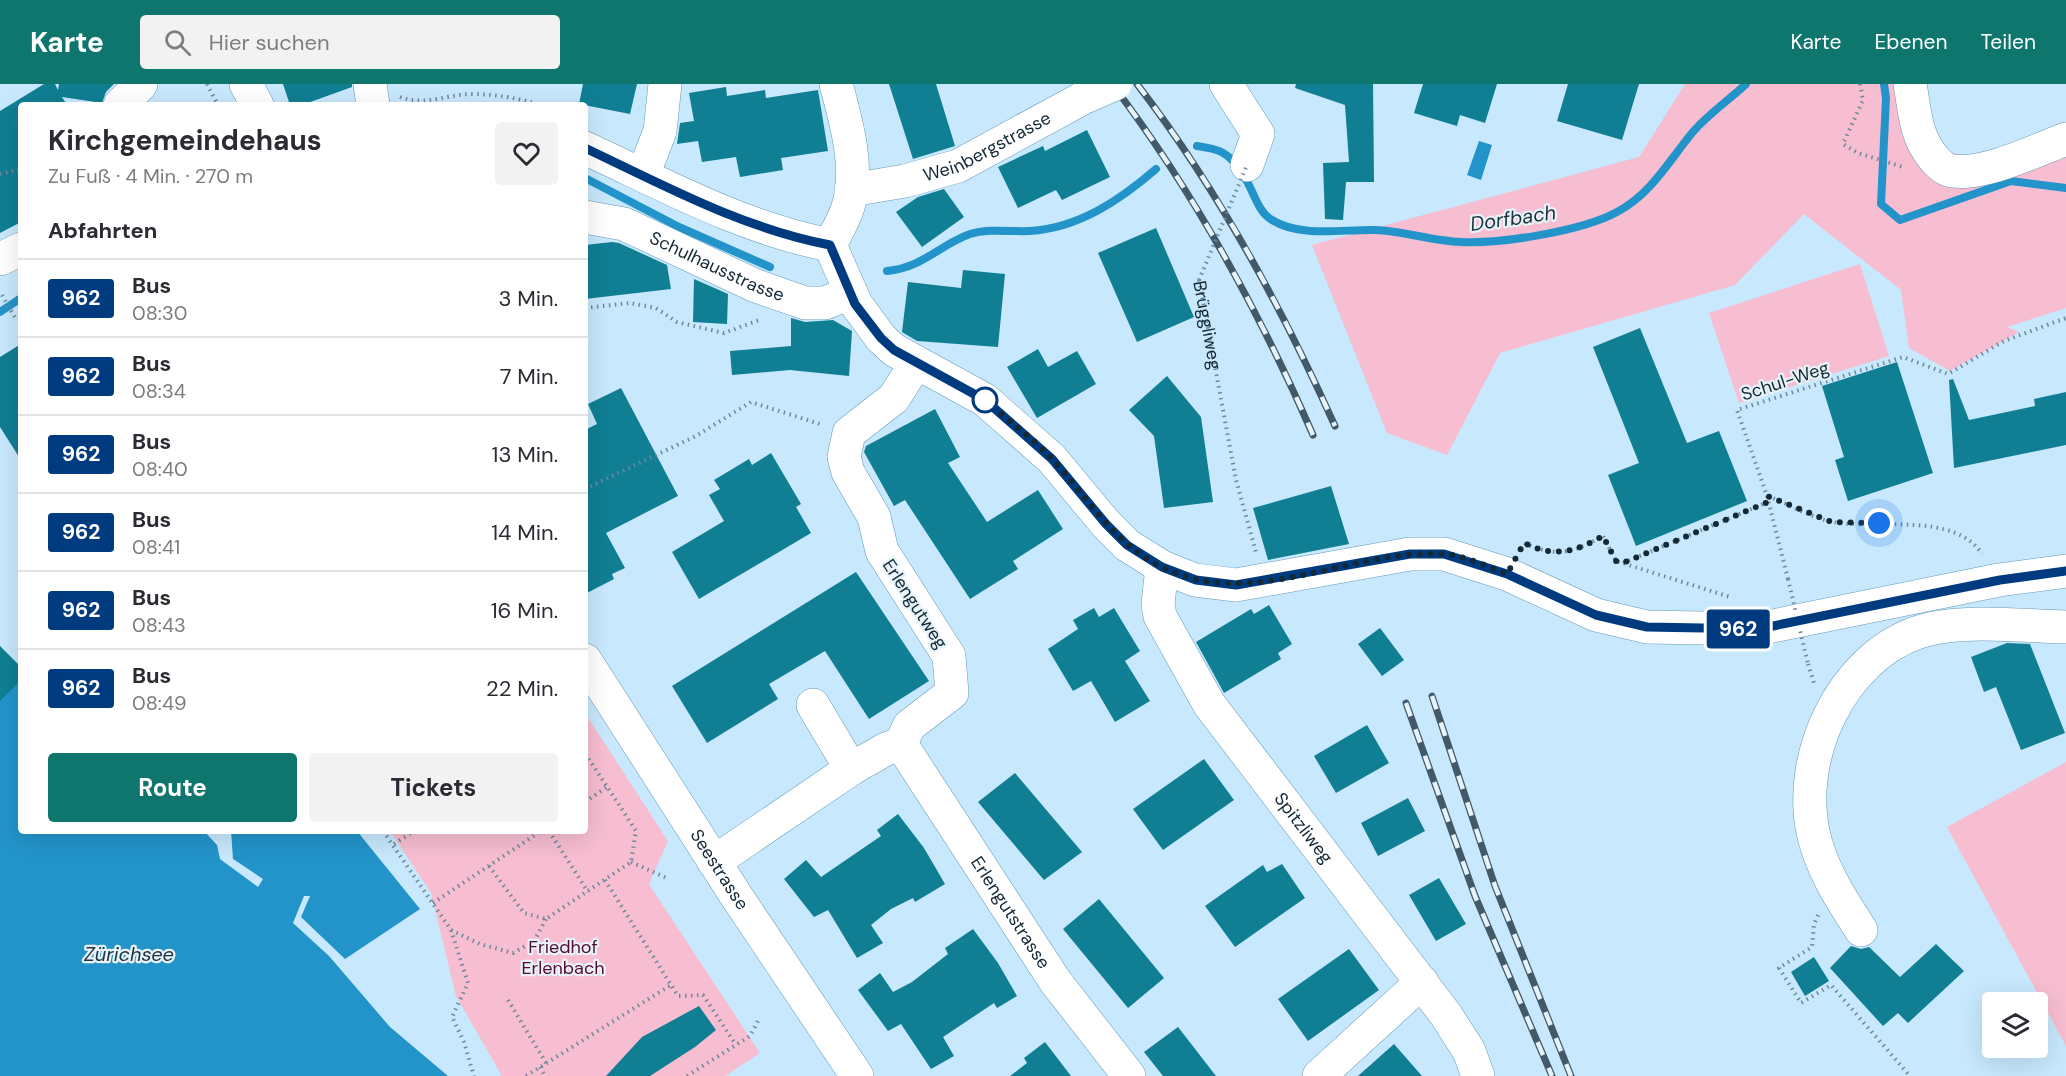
<!DOCTYPE html>
<html lang="de">
<meta charset="utf-8">
<style>
:root{--surface:#fff;--page:#f2f2f3;--text:#2b2b33;--muted:#7c7c81;--line:#e1e1e2;--accent:#0f766e}
body{margin:0;font-family:"DM Sans",sans-serif;background:var(--page);color:var(--text);height:100vh;display:flex;flex-direction:column;font-size:22px;white-space:nowrap}
*{box-sizing:border-box;margin:0}
p{font-size:20px;color:var(--muted)}
.icon{flex:none;width:33px;height:33px;fill:none;stroke:currentColor;stroke-width:2;stroke-linecap:round;stroke-linejoin:round}
.map{position:relative;flex:1;overflow:hidden}
.sheet{position:absolute;left:18px;top:18px;width:570px;height:732px;display:flex;flex-direction:column;background:var(--surface);border-radius:6px;box-shadow:0 6px 24px #0002}
.sheet>*{flex:none}
.badge{padding:0 12px;border-radius:4px;font-size:21px;line-height:39px}
.fabs{position:absolute;left:1982px;top:908px;display:grid;gap:12px}
.fabs a{display:grid;place-items:center;width:66px;height:66px;border-radius:6px;background:var(--surface);box-shadow:0 6px 24px #0002;font-size:30px}
.you{position:absolute;width:30px;height:30px;margin:-15px;border:4px solid #fff;border-radius:50%;background:#1a73e8;box-shadow:0 0 0 9px #1a73e833}
.map>.badge{position:absolute;translate:-50% -50%;box-shadow:0 0 0 3px #fff}
h2{padding:0 30px;font-size:22px;line-height:54px}
.round{display:grid;place-items:center;flex:none;width:63px;height:63px;border-radius:6px;background:var(--page)}
.overview{display:flex;align-items:center;justify-content:space-between;height:102px;padding:0 30px}
h1{font-size:28px;font-weight:700;line-height:45px}
.action{display:flex;gap:12px;margin-top:auto;padding:12px 30px}
.action a{flex:1;height:69px;border-radius:6px;background:var(--accent);color:#fff;font-size:24px;font-weight:700;line-height:69px;text-align:center}
.action a+a{background:var(--page);color:var(--text)}
ul{padding:0;list-style:none}
li{display:flex;align-items:center;gap:18px;height:78px;padding:0 30px;border-top:2px solid var(--line)}
li div{flex:1}
li b{display:block;font-size:22px}
li em{font-style:normal}
li .badge{min-width:66px;font-weight:700;text-align:center}
header{display:flex;align-items:center;gap:36px;box-sizing:border-box;height:84px;padding:0 30px;background:var(--accent);color:#fff}
header strong{font-size:28px}
nav{display:flex;gap:33px;margin-inline-start:auto;font-size:21px}
.search{width:420px;height:54px;background:var(--page);display:flex;align-items:center;gap:15px;box-sizing:border-box;padding:0 21px;border-radius:6px;color:var(--muted);font-size:22px}
.map>svg:first-child{display:block}
.green{fill:#f7bdd1}
.water{fill:#2294ca}
.lines{fill:none;stroke-linecap:round;stroke-linejoin:round}
.stream{stroke:#2294ca;stroke-width:8}
.building{fill:#107e93}
.minor-casing{stroke:#6399b9;stroke-width:34}
.major-casing{stroke:#6399b9;stroke-width:34}
.path{stroke:#6e899a;stroke-width:4;stroke-dasharray:1.5 4.5;stroke-linecap:butt}
.minor{stroke:#fff;stroke-width:33}
.major{stroke:#fff;stroke-width:33}
.rail-casing{stroke:#415968;stroke-width:7}
.rail{stroke:#e7f2f9;stroke-width:4.5;stroke-dasharray:14;stroke-linecap:butt}
.minor-bridge-casing{stroke:#6399b9;stroke-width:34;stroke-linecap:butt}
.path-bridge{stroke:#6e899a;stroke-width:4;stroke-dasharray:1.5 4.5;stroke-linecap:butt}
.minor-bridge{stroke:#fff;stroke-width:33}
.line-casing{stroke:#fff;stroke-width:14}
.line{stroke:#003b80;stroke-width:9}
.walk{stroke:#132936;stroke-width:6;stroke-dasharray:0 10.8}
.stop-dot{fill:#fff;stroke:#003b80;stroke-width:3}
.labels{text-anchor:middle;stroke-width:4.5;stroke-linejoin:round;paint-order:stroke}
.street-label{font-size:18px;fill:#132936;stroke:#e7f2f9}
.park-label{font-size:18px;fill:#560a31;stroke:#e7f2f9}
.water-label{font-size:20px;font-style:italic;fill:#1b323f;stroke:#e7f2f9}
</style>
<header>
<strong>Karte</strong>
<div class="search"><svg class="icon" aria-label="search" viewBox="0 0 24 24"><circle cx="10" cy="10" r="6"/><path d="M15 15l6 6"/></svg>Hier suchen</div>
<nav><a>Karte</a><a>Ebenen</a><a>Teilen</a></nav>
</header>
<div class="map">
<svg width="2066" height="992" viewBox="0 0 2066 992">
<rect width="100%" height="100%" fill="#c8e8fd"/>
<path class="green" d="M1685 0H1897L1918 55 1998 86 2066 63V224L2007 243 2019 248 1950 287 1909 264 1901 206 1804 130 1735 201 1500 269 1447 371 1387 349 1312 161 1639 73Z
M1860 180 1889 272 1739 319 1709 229Z
M585 629 668 757 649 800 760 969 725 992H502L456 912 431 809 390 747H585Z
M2066 678V962L1947 743Z"/>
<path class="water" d="M1479 57 1492 61 1481 96 1467 91Z
M0 578 21 598V747H204L217 761 220 775 258 803 263 795 233 775 231 747H357L420 825 345 875 301 833 310 812H304L293 839 329 872 390 943 448 992H0Z"/>
<g class="lines">
<path class="stream" d="M1884 0 1886 14 1881 120 1900 136 2011 97 2066 104
M1197 62C1215 65 1225 66 1236 81
M1243 91C1253 104 1257 128 1272 136 1301 154 1343 145 1375 146 1404 147 1432 157 1461 158 1501 160 1582 147 1617 128 1651 110 1669 77 1692 49 1707 31 1729 16 1746 0
M585 94 679 143 770 183
M887 187C924 183 939 161 970 150 989 144 1011 148 1030 147 1079 144 1120 116 1156 85
M0 228 21 214"/>
</g>
<path class="building" d="M44 0H55L58 6 59 0H114L106 8 102 19 62 13 67 21H21V138L0 149V27Z
M283 0H352V3L302 21H290Z
M583 0H637L630 30 579 20Z
M889 0H936L955 62 913 75Z
M1296 0H1373L1374 98H1346L1343 136 1325 135 1323 79 1349 78 1345 21 1295 4Z
M1423 0H1497L1485 39 1460 31 1457 42 1414 29Z
M1568 0H1639L1622 56 1557 37Z
M726 3 727 12 765 6 766 14 818 6 828 67 781 74 783 86 740 93 736 73 702 78 698 57 677 60 680 39 694 37 689 9Z
M1087 46 1110 93 1062 116 1056 106 1018 124 998 83 1043 62 1045 67Z
M944 105 964 133 922 163 896 128 918 113Z
M1156 144 1194 233 1137 258 1098 169Z
M612 158 619 159 667 181 671 205 585 215V161Z
M963 186 1005 190 998 263 917 257 902 248 908 198 961 204Z
M694 195 728 210 727 240 693 238Z
M791 234 805 238 833 236 852 247 849 292 790 286 732 291 730 267 791 262Z
M1640 244 1687 359 1719 347 1747 417 1636 462 1608 391 1639 379 1593 263Z
M21 260V376L0 343V273Z
M1038 265 1048 283 1077 267 1096 300 1037 334 1007 283Z
M1897 278 1933 389 1848 417 1835 376 1844 373 1822 302Z
M1167 292 1201 333 1213 418 1164 424 1154 352 1129 326Z
M1953 295 1969 336 2035 322 2034 315 2066 308V361L1954 384 1949 296Z
M621 304 678 412 606 449 625 484 612 490 614 495 585 510V346L597 340 588 320Z
M935 325 960 373 948 379 987 438 1038 406 1063 445 1013 477 1018 485 970 515 905 416 894 422 864 368 866 362Z
M771 369 801 420 796 423 811 449 699 515 672 468 724 437 709 411 720 405 714 396 749 375 752 381Z
M1331 402 1349 460 1268 476 1253 424Z
M856 488 929 597 869 635 825 567 769 600 778 615 707 659 672 602Z
M1269 521 1292 560 1278 569 1281 575 1224 609 1196 558 1251 525 1254 530Z
M1094 524 1099 533 1114 524 1140 567 1125 577 1150 617 1115 638 1091 597 1073 607 1048 565 1078 545 1073 536Z
M1380 544 1404 576 1382 592 1358 560Z
M2007 559 2030 560 2065 649 2021 666 1996 603 1984 608 1971 573Z
M0 562 21 583V596L0 617Z
M1367 641 1389 679 1336 709 1314 672Z
M1204 675 1234 716 1163 766 1133 725Z
M1015 689 1082 768 1044 796 978 718Z
M1408 714 1425 747 1378 772 1361 739Z
M898 730 924 764 945 800 915 818 913 814 891 825 871 841 883 859 857 874 828 826 814 833 784 795 806 776 821 793 881 752 877 746Z
M1282 780 1305 814 1235 863 1205 822 1263 781 1267 788Z
M1439 794 1466 840 1436 857 1409 811Z
M1099 815 1164 894 1128 924 1063 845Z
M973 845 998 879 1017 912 997 924 994 919 943 953 954 972 931 985 901 940 888 947 858 906 880 889 893 908 912 898 948 870 945 864Z
M1936 860 1964 887 1908 939 1898 929 1883 942 1830 884 1851 862 1861 865 1869 863 1900 893Z
M1349 865 1379 906 1308 957 1278 915Z
M1814 873 1829 897 1805 912 1791 888Z
M699 922 716 946 695 963 650 992H606L642 953Z
M1178 943 1216 992H1163L1144 968Z
M1045 958 1071 992H1010L1027 979 1024 974Z
M1394 960 1422 992H1358Z"/>
<g class="lines">
<g class="minor-casing">
<g id="minor">
<path d="M370 0 373 21"/>
<path d="M1226 0 1258 50 1247 81"/>
<path d="M1910 0C1913 16 1914 34 1920 50 1924 62 1938 85 1952 87 1984 92 2036 66 2066 55"/>
<path d="M120 21 141 0"/>
<path d="M585 64C665 101 742 144 830 161"/>
<path d="M643 91 660 47 665 0"/>
<path id="s2" d="M851 106 905 97 958 82 1083 14"/>
<path id="s3" d="M585 133 624 140 756 202 805 219H825L850 209"/>
<path d="M830 161 856 220 881 254 894 266 985 316 1052 375 1106 440 1127 461 1162 483 1195 496 1236 501 1410 470H1444L1507 490 1596 531 1647 543 1758 545 1999 496 2066 487"/>
<path d="M830 161C836 149 844 136 848 123 860 85 846 37 836 0"/>
<path d="M0 175 21 165"/>
<path id="s4" d="M1162 483 1158 520 1160 532 1209 620 1446 931 1469 967 1478 992"/>
<path d="M813 621 851 685"/>
<path d="M901 660 909 642 952 609 949 572 882 467 874 433 848 388 844 373 849 349 894 314 916 279"/>
<path id="s5" d="M901 660 1055 897 1129 992"/>
<path d="M714 778 851 685 886 665 901 660"/>
<path d="M1861 846C1841 815 1821 785 1813 748 1797 672 1841 576 1916 549 1956 534 2022 542 2066 543"/>
<path d="M1319 992 1422 898"/>
</g>
</g>
<g class="major-casing">
<g id="major">
<path d="M246 0 257 21"/>
<path id="s6" d="M585 576 735 810 857 992"/>
</g>
</g>
<g class="path">
<path d="M207 0 218 21"/>
<path d="M1860 0 1863 16 1843 60 1858 69 1903 83"/>
<path d="M400 13C424 22 446 11 470 10 495 10 517 14 541 21"/>
<path d="M0 90 21 85"/>
<path id="s1" d="M1199 196 1236 396 1256 468"/>
<path d="M2 211 17 237"/>
<path d="M585 224 630 219 656 224 677 238 724 249 762 235"/>
<path d="M585 405 696 352 751 318 823 341"/>
<path d="M1768 412C1788 420 1811 434 1833 438 1876 446 1954 427 1982 470"/>
<path d="M1521 464 1524 459C1557 474 1573 469 1603 452L1616 477 1730 513"/>
<path d="M1623 479 1768 418"/>
<path d="M1788 495 1767 412 1737 326 1903 273 1948 290 2004 257 2066 234"/>
<path d="M1808 580 1814 599"/>
<path d="M585 718 607 703"/>
<path d="M383 747 451 846 468 899 452 933 464 958 474 992"/>
<path d="M549 747 588 808"/>
<path d="M394 760 414 747"/>
<path d="M631 778 669 795"/>
<path d="M489 782 524 829 546 835 631 778 636 747 585 669"/>
<path d="M605 796 678 912 703 911 736 961"/>
<path d="M433 819 541 747"/>
<path d="M1818 831 1814 840 1812 863 1779 884 1801 919 1831 901 1910 992"/>
<path d="M451 846 480 860 513 869 534 857 546 835"/>
<path d="M508 916 546 979"/>
<path d="M540 983 545 992"/>
<path d="M526 992 671 901"/>
<path d="M687 992 750 952 759 935"/>
</g>
<use href="#minor" class="minor"/>
<use href="#major" class="major"/>
<g class="rail-casing">
<path id="rail" d="M1112 0C1194 108 1259 227 1313 351
M1137 0C1218 105 1281 222 1335 342
M1432 612 1495 802 1571 992
M1406 619 1475 812 1552 992"/>
</g>
<use href="#rail" class="rail"/>
<g class="minor-bridge-casing">
<path id="minor-bridge" d="M1083 14 1115 0"/>
</g>
<path class="path-bridge" d="M1199 196 1247 81
M1788 495 1808 580"/>
<use href="#minor-bridge" class="minor-bridge"/>
</g>
<g class="lines">
<g class="line-casing">
<path id="line" d="M585 64C665 102 742 144 830 161L855 220 881 254 894 266 985 316 1052 375 1106 440 1127 461 1162 483 1196 496 1236 501 1410 470H1444L1507 490 1596 531 1647 543 1758 545 2000 496 2066 487"/>
</g>
<use href="#line" class="line"/>
<path class="walk" d="M985 316C1007 336 1033 354 1053 376 1088 414 1114 460 1162 483 1253 528 1347 465 1442 470 1464 471 1486 482 1507 490L1524 459C1556 474 1574 468 1603 452L1616 477 1623 479 1768 418 1767 412 1832 438 1879 439"/>
</g>
<circle class="stop-dot" cx="985" cy="316" r="12"/>
<g class="labels">
<g class="street-label">
<text dy="6" stroke="none"><textPath href="#s2" startOffset="144">Weinbergstrasse</textPath></text>
<text dy="6" stroke="none"><textPath href="#s3" startOffset="142">Schulhausstrasse</textPath></text>
<text dy="6" stroke="none"><textPath href="#s1" startOffset="46">Brüggliweg</textPath></text>
<text transform="translate(1785 297) rotate(-18)" y="6">Schul-Weg</text>
<text transform="translate(915 520) rotate(57)" y="6">Erlengutweg</text>
<text dy="6" stroke="none"><textPath href="#s4" startOffset="306">Spitzliweg</textPath></text>
<text dy="6" stroke="none"><textPath href="#s6" startOffset="249">Seestrasse</textPath></text>
<text dy="6" stroke="none"><textPath href="#s5" startOffset="201">Erlengutstrasse</textPath></text>
</g>
<g class="park-label">
<text x="563" y="869">Friedhof<tspan x="563" dy="21">Erlenbach</tspan></text>
</g>
<g class="water-label">
<text transform="translate(1513 134) rotate(-8)" y="7">Dorfbach</text>
<text x="129" y="877">Zürichsee</text>
</g>
</g>
</svg>
<div class="fabs">
<a><svg class="icon" aria-label="layers" viewBox="0 0 24 24"><path d="M12 4l9 5-9 5-9-5zM3 14l9 5 9-5"/></svg></a>
</div>
<div class="you" style="left:1879px;top:439px"></div>
<b class="badge" style="left:1738px;top:545px;background:#003b80;color:#fff">962</b>
<section class="sheet">
<div class="overview"><div><h1>Kirchgemeindehaus</h1><p>Zu Fuß · 4 Min. · 270 m</p></div><a class="round"><svg class="icon" aria-label="heart" viewBox="0 0 24 24"><path d="M12 20l-8-8c-3-5 5-10 8-4 3-6 11-1 8 4z"/></svg></a></div>
<h2>Abfahrten</h2>
<ul>
<li><span class="badge" style="background:#003b80;color:#fff">962</span><div><b>Bus</b><p>08:30</p></div><em>3 Min.</em></li>
<li><span class="badge" style="background:#003b80;color:#fff">962</span><div><b>Bus</b><p>08:34</p></div><em>7 Min.</em></li>
<li><span class="badge" style="background:#003b80;color:#fff">962</span><div><b>Bus</b><p>08:40</p></div><em>13 Min.</em></li>
<li><span class="badge" style="background:#003b80;color:#fff">962</span><div><b>Bus</b><p>08:41</p></div><em>14 Min.</em></li>
<li><span class="badge" style="background:#003b80;color:#fff">962</span><div><b>Bus</b><p>08:43</p></div><em>16 Min.</em></li>
<li><span class="badge" style="background:#003b80;color:#fff">962</span><div><b>Bus</b><p>08:49</p></div><em>22 Min.</em></li>
</ul>
<div class="action"><a>Route</a><a>Tickets</a></div>
</section>
</div>
